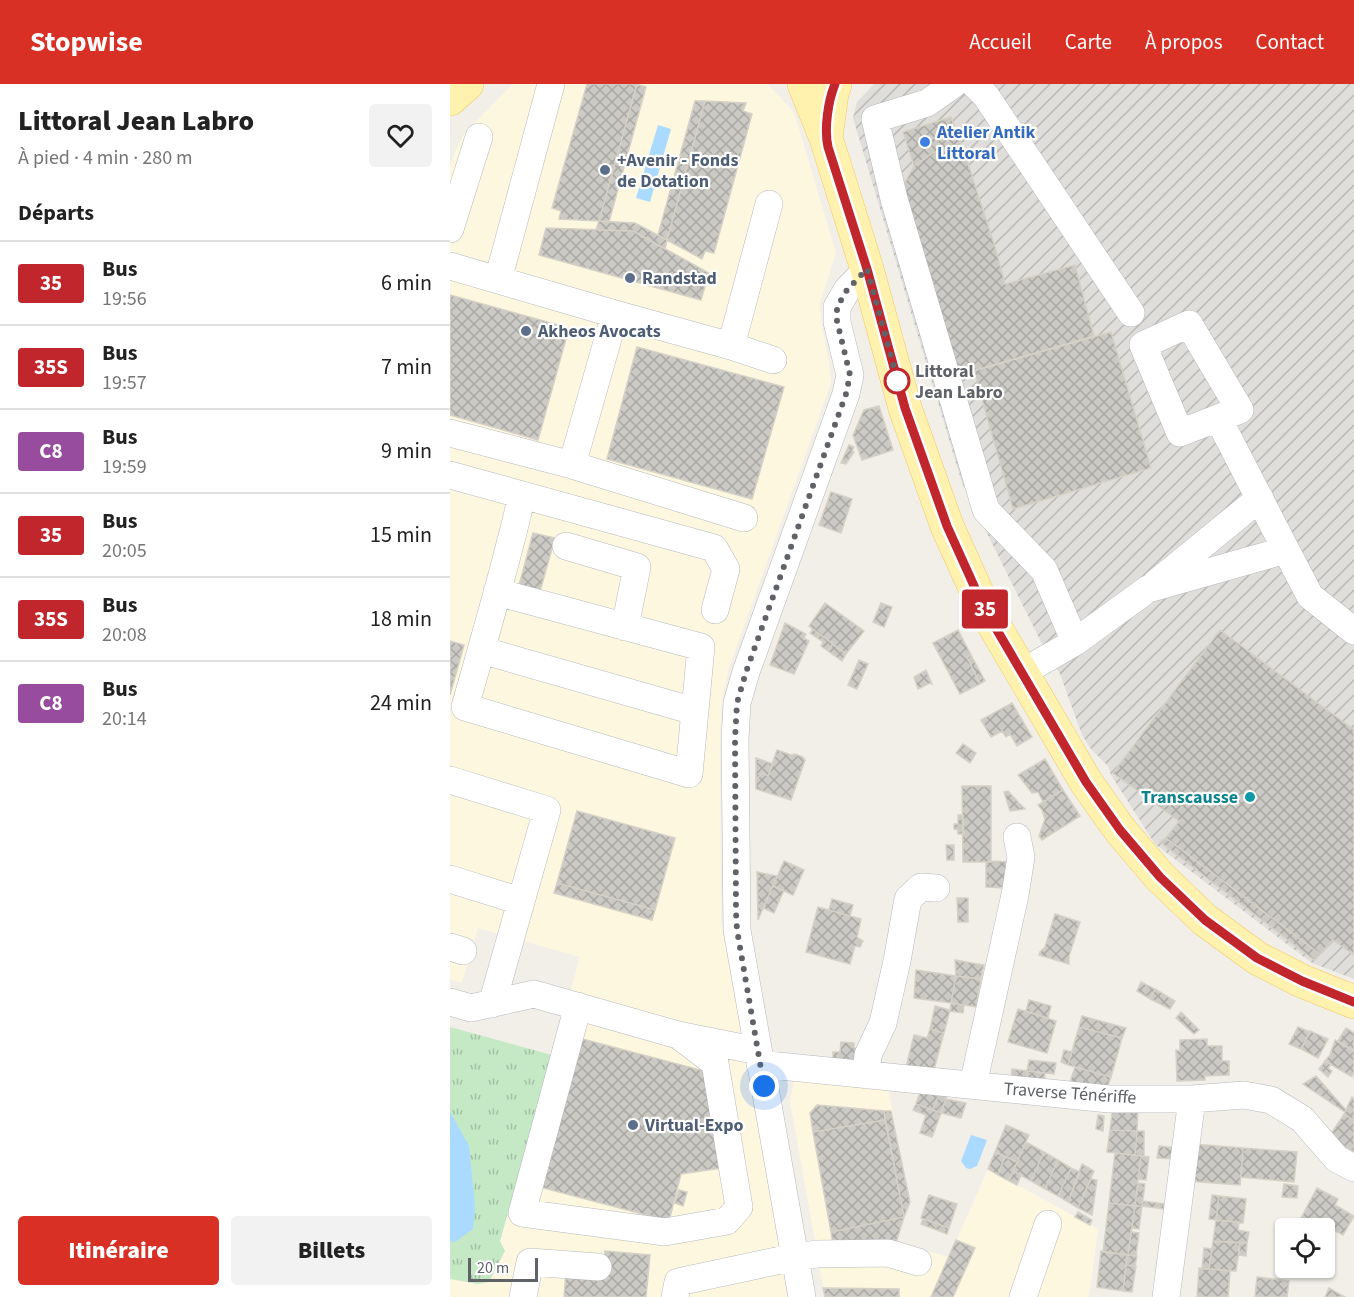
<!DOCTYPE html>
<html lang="fr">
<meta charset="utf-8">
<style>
:root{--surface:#fff;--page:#f2f2f2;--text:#222;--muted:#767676;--line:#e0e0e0;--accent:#d93025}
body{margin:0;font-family:"Source Sans 3",sans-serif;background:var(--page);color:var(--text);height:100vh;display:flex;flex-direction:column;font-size:22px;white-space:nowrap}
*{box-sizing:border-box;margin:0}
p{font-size:20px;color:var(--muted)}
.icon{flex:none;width:33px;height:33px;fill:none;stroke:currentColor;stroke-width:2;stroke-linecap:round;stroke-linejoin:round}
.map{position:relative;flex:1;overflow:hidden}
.side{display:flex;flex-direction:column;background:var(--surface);width:450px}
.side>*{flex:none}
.badge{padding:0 12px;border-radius:4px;font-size:21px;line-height:39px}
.tools{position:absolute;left:825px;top:1134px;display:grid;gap:12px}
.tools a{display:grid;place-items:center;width:60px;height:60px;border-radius:6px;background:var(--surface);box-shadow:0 2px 4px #0004;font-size:30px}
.scale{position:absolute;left:18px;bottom:15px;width:70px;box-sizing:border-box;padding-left:6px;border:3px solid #5f6368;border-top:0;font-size:16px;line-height:21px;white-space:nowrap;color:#5f6368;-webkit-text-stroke:4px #fff;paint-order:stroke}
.you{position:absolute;width:30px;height:30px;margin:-15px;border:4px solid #fff;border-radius:50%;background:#1a73e8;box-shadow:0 0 0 9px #1a73e833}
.map>.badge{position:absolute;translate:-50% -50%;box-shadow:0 0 0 3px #fff}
h2{padding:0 18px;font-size:22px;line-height:54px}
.round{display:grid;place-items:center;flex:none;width:63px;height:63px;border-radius:6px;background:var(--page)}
.headline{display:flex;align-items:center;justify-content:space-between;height:102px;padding:0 18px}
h1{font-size:28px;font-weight:800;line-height:45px}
.primary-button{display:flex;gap:12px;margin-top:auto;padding:12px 18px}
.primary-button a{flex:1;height:69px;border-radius:6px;background:var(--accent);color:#fff;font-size:24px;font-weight:800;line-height:69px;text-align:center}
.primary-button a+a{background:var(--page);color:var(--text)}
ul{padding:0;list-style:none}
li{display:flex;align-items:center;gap:18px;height:84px;padding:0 18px;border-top:2px solid var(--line)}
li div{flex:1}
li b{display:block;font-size:22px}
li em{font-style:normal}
li .badge{min-width:66px;font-weight:700;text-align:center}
header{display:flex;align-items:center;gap:36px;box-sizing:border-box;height:84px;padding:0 30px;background:var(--accent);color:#fff}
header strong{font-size:28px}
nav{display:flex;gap:33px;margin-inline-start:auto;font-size:21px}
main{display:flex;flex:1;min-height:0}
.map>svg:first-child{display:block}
.commercial{fill:#fef7e0}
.industrial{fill:url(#industrial-furrows)}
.grass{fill:url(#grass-tufts)}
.water{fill:#aadaff}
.building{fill:url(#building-cross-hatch);stroke:#d6d1c6;stroke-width:1.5}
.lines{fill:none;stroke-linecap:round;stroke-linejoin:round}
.minor-casing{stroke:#b5b8bc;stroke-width:28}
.major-casing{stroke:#f2c960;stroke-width:34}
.minor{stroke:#fff;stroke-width:27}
.major{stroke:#fff2af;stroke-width:33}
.line-casing{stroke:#fff;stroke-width:14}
.line{stroke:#c0262c;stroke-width:9}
.walk{stroke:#5f6368;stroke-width:6;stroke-dasharray:0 10.8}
.shop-dot{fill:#3f7fe0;stroke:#fff;stroke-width:2}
.service-dot{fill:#5c6f8a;stroke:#fff;stroke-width:2}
.stop-dot{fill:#fff;stroke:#c0262c;stroke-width:3}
.culture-dot{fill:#0f9aa8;stroke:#fff;stroke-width:2}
.labels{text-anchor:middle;stroke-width:4.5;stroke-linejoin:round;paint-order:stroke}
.shop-label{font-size:18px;font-weight:bold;fill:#366cbe;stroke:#fff;text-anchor:start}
.service-label{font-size:18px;font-weight:bold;fill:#4e5e75;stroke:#fff;text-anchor:start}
.stop-label{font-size:18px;font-weight:bold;fill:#5f6368;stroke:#fff;text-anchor:start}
.culture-label{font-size:18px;font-weight:bold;fill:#0d838f;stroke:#fff;text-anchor:end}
.street-label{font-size:18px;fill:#5f6368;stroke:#fff}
</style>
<header>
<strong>Stopwise</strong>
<nav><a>Accueil</a><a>Carte</a><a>À propos</a><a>Contact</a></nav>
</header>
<main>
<section class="side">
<div class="headline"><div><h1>Littoral Jean Labro</h1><p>À pied · 4 min · 280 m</p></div><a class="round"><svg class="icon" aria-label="heart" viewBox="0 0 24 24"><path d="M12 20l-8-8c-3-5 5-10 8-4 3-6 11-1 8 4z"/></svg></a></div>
<h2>Départs</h2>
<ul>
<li><span class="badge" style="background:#c0262c;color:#fff">35</span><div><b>Bus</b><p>19:56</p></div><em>6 min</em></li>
<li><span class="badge" style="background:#c0262c;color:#fff">35S</span><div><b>Bus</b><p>19:57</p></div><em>7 min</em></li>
<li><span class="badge" style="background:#974c9d;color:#fff">C8</span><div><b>Bus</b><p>19:59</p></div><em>9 min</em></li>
<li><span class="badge" style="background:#c0262c;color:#fff">35</span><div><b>Bus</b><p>20:05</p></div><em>15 min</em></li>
<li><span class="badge" style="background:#c0262c;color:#fff">35S</span><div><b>Bus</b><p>20:08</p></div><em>18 min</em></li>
<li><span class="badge" style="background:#974c9d;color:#fff">C8</span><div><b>Bus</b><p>20:14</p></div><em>24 min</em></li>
</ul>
<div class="primary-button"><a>Itinéraire</a><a>Billets</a></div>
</section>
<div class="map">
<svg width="904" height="1213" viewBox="0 0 904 1213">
<defs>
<pattern id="industrial-furrows" width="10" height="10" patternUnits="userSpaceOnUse" patternTransform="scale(1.5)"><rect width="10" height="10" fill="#e0deda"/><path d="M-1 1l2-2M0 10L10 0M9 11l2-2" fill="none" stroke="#b9b8b5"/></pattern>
<pattern id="grass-tufts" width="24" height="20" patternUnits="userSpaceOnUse" patternTransform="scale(1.5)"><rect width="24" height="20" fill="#c5e8c5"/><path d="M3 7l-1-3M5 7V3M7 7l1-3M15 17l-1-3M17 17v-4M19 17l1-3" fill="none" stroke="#a3c0a4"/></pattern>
<pattern id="building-cross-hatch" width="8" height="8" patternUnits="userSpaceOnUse" patternTransform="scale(1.5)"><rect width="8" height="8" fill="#cccac5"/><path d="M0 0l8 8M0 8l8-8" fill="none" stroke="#a9a8a4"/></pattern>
</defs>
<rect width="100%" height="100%" fill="#f1efe8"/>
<path class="commercial" d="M63 0H317L344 28 386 169 370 219 372 245 379 277 381 299 279 584 272 615 270 655 271 836 338 1213H0V1195L28 1200 54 1167 50 1157 130 873 28 844 12 899 0 895V83L5 68 14 50Z
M345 993 437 999 460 1118 446 1159 499 1173 538 1085 648 1145 639 1213H375L340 1017Z"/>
<path class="industrial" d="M424 0H904V895L862 879 705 760 661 691 658 682 641 665 632 651 610 590 591 558 512 399 403 34 407 18Z"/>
<path class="grass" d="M0 943 102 971 50 1157 55 1167 39 1198 28 1200 0 1195Z"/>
<path class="water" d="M208 41 221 45 200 118 186 114Z
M0 1028 19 1062 25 1122 23 1145 5 1158 0 1157Z
M521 1051 537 1056 527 1082 520 1085 516 1084 511 1077Z"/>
<path class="building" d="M137 0H187L149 137 109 135 111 127 102 124Z
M187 0 196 3 159 138 149 137Z
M245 17H255L217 156 208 151Z
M255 17 296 19 293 27 302 30 264 169 255 167 252 175 217 156Z
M501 33 514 67 499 66 484 68 464 82 453 48Z
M499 66 514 67 546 166 555 200 625 181 644 252 505 292 451 110 454 100 464 82 484 68Z
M149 137 185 139 217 156 215 165 183 147 146 146Z
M96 144 183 147 259 189 251 216 89 171Z
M0 211 119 244 88 356 0 331Z
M661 248 701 384 563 425 524 287Z
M187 263 334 303 302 415 157 375Z
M429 322 443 366 412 376 403 351 414 326Z
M399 361 404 363 402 367 404 368 396 380 391 379Z
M381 408 402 415 391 449 369 441Z
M83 449 105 454 89 511 68 505Z
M375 519 414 547 396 570 359 542Z
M431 519 442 523 434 543 423 538Z
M335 539 356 550 354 554 359 557 344 590 320 581Z
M363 545 383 560 378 567 371 562 373 558 360 549Z
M508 546 521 571 517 573 530 600 510 610 483 559Z
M770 546 904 646V871L883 856 870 870 716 754 729 737 663 689Z
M0 557 14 561 0 611Z
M383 560 396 570 392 577 378 567Z
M521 571 535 597 530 600 517 573Z
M409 576 418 580 407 605 398 601Z
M476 586 482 600 480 599 468 605 464 593Z
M562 619 582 653 567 662 560 650 556 653 552 647 541 653 531 636Z
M513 660 526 669 520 679 506 669Z
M327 666 341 671 345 670 353 673 355 676 341 716 306 705V696L312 689 318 692Z
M306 674 323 680 318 692 312 689 306 696Z
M595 675 613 706 593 718 588 708 582 709 568 691Z
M512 702H541V778H513Z
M613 706 630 732 592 756 589 752 595 735 592 726 588 721Z
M558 707 569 719 575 725 560 727 554 708Z
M127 727 225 754 205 826 107 799Z
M508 731H513L514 750H508V746L504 745V740H508Z
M716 754 870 870 864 876 710 758Z
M496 761H504V776H497Z
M334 777 354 786 343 811 323 802Z
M541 777 561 778 557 804 536 803V778Z
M307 788 327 792 308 836Z
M107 799 205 826 202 836 104 809Z
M323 802 334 806 324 829 313 824Z
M507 814H518V838H508Z
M382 815 403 821 400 832 379 826Z
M368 823 411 835 407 853 413 857 410 863 405 862 400 880 356 868Z
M605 830 630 838 619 872V880L589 871 590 868 595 863Z
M505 876 534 881 531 895 506 892Z
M466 886 506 892 501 919 464 914Z
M506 892 531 895 526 923 501 919Z
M691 898 705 905 700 915 687 907Z
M705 905 725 917 720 925 700 915Z
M579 916 601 922 598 934 576 927Z
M501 919 514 921 513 929 500 927Z
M485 922 500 926 494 949 480 945Z
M568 925 606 937 597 969 558 958Z
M731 928 749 946 744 950 726 934Z
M632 932 676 944 672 954 629 943Z
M629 943 672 954 661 993 618 981Z
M848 943 860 948 851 965 839 960Z
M896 944 904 949V967L888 957Z
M480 945 494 949 483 989 455 987 464 951 477 954Z
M860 947 878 955 868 974 851 965Z
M125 953 258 988 271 1084 231 1090 219 1137 86 1102Z
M757 955V962H772V977H779V991L755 992V996L727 997 726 966 730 967V956Z
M885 956 904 967V988L902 993 875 977 880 971Z
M391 958 404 959V964L412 965 410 982 383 979V968H390Z
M614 966 622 968 618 981 611 978Z
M579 976 606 979 604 990 577 987Z
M875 977 881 980 878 984 882 987 878 993 869 985Z
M625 983 661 993 656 1007 618 1004Z
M562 985 577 987 576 998 561 996Z
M577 987 595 989 594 999 576 998Z
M866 992 896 1026 895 1028 853 1000Z
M472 1002 491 1004 483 1026 466 1020Z
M491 1004 499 1005 491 1029 483 1026Z
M902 1013 904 1015V1036L894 1030Z
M496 1015 516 1019 511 1034 491 1029Z
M466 1020 491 1029 482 1053 470 1049 476 1031 463 1026Z
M367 1021 434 1027 435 1036 363 1048 360 1029Z
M663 1021H688L687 1047 660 1046Z
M434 1027H441L460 1118 454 1133Z
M894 1030 904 1036V1068L879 1053Z
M648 1031 654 1032 653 1047 646 1045Z
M435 1036 454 1133 381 1148 363 1048Z
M556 1041 579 1051 567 1078 545 1068Z
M660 1046 687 1047 685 1071 657 1068Z
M687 1047H694V1072L685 1071Z
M576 1058 594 1068 581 1097 563 1087Z
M742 1060 793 1064 790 1101 737 1097Z
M709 1062 725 1064 724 1075 707 1074Z
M793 1064 847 1068 844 1098 791 1093Z
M545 1068 555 1072 548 1091 538 1085Z
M594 1068 608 1076 595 1105 581 1097Z
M665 1069 691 1072 685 1122 659 1119Z
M555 1072 567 1078 559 1097 548 1091Z
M691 1072 699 1073 696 1096 688 1095Z
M608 1076 621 1084 608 1112 595 1105Z
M632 1080 644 1087 628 1124 618 1118Z
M621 1084 630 1088 618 1118 608 1112Z
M563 1087 571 1091 567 1101 559 1097Z
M641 1095 647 1096 642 1131 628 1124Z
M688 1099 695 1100 692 1122H685Z
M834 1100 848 1102 847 1114 832 1113Z
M867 1104 888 1115 885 1121 904 1132 893 1151 876 1142 874 1145 865 1144 850 1136Z
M229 1106 237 1108 233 1122 225 1119Z
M479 1111 507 1120 499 1144 471 1134Z
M762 1111 769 1112 766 1136 759 1135Z
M769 1112 796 1115 793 1139 766 1136Z
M693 1117 714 1120V1125L692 1122Z
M659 1119 685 1122 678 1171 653 1168Z
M685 1122H692L689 1145 682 1144Z
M628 1128 642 1136 640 1141 625 1133Z
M454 1133 446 1159 383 1160 381 1148Z
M473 1135 499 1144 497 1150 471 1140Z
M766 1136 789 1138 788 1146 799 1148 797 1159 763 1157Z
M681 1148 689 1149 686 1172 678 1171Z
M506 1156 525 1164 503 1213H481Z
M763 1157 790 1159 786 1187 759 1185Z
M790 1159H797L796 1172 789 1171Z
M754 1164 762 1165 759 1185H752Z
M155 1167 200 1171 196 1213H114L116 1188 153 1191Z
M651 1167 677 1171 673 1207 647 1203Z
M677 1171 687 1172 685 1182 676 1181Z
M676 1181 686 1182 682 1208 673 1207Z
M749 1184 780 1187 778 1213H747Z
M807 1193 839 1197 837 1213H805Z
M373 1204 449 1205V1213H375Z
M879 1204 895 1213H875Z"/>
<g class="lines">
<g class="minor-casing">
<path id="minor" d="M504 0 477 19 425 35 444 115 536 426 594 486 625 558
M524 0 536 12 681 229
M0 145 29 53
M0 182 165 230
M48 196 101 0
M281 262 323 276
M768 334 730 349 693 261 739 240 790 326 768 334 836 466
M0 349 122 381 165 230 281 262 319 120
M122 381 294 434
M0 391 264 464 276 485 265 526
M116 462 187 483 175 543
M706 499 810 414
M47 508 251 563 239 690 15 623C35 552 56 482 72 411
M31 566 244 627
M573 588 625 558 698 505 836 466 860 512 904 547
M0 696 97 726 42 920
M0 795 70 817
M0 863 13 867
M0 918 21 924 84 910 228 951 308 967
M128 922 72 1129 215 1148 277 1137 289 1123 265 979 228 951
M310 980 659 1015H742L794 1011 821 1016 852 1035 887 1075 904 1084
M416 991 418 971 433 939 447 877 458 815 471 803 486 804
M523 1001 565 811 571 773 567 753
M73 1213 80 1178 148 1183
M225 1213 228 1198 345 1173 367 1170 438 1169 468 1178
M352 1213 287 846 285 655 287 619 296 588 396 310 400 291 387 238V223L397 206 417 185
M573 1213 598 1140
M716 1213 742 1015"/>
</g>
<g class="major-casing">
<path id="major" d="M354 0 376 54 417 185 455 324 497 442 534 524 636 698 670 746 710 793 755 836 807 874 852 897 904 918
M0 15 17 0
M376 53 382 9 385 0"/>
</g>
<use href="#minor" class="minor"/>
<use href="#major" class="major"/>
</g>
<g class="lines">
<g class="line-casing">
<path id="line" d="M385 0C378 17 374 45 378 63L417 185 455 324 497 442 534 524 636 698 670 746 710 793 755 836 807 874 852 897 904 918"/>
</g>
<use href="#line" class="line"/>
<path class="walk" d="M314 1002 287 846 286 829 285 655 287 619 296 588 396 310 400 291 387 237V223L397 206 417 185 450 305 447 297"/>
</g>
<circle class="shop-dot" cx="475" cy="58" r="6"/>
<g class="service-dot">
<circle cx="155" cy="86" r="6"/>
<circle cx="180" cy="194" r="6"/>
<circle cx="76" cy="247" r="6"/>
<circle cx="183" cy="1041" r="6"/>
</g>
<circle class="stop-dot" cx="447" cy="297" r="12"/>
<circle class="culture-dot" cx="800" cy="713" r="6"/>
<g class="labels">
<g class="shop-label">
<text x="487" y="54">Atelier Antik<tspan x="487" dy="21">Littoral</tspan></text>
</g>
<g class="service-label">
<text x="167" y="82">+Avenir - Fonds<tspan x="167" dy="21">de Dotation</tspan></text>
<text x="192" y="200">Randstad</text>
<text x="88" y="253">Akheos Avocats</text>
<text x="195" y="1047">Virtual-Expo</text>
</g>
<g class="stop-label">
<text x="465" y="293">Littoral<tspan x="465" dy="21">Jean Labro</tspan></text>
</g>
<g class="culture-label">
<text x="788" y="719">Transcausse</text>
</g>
<g class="street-label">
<text transform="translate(620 1009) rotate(4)" y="6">Traverse Ténériffe</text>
</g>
</g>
</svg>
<div class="tools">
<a><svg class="icon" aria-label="locate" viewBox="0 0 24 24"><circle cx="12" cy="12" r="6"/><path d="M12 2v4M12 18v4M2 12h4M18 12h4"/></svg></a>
</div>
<div class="scale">20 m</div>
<div class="you" style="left:314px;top:1002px"></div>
<b class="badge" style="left:535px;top:525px;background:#c0262c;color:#fff">35</b>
</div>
</main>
